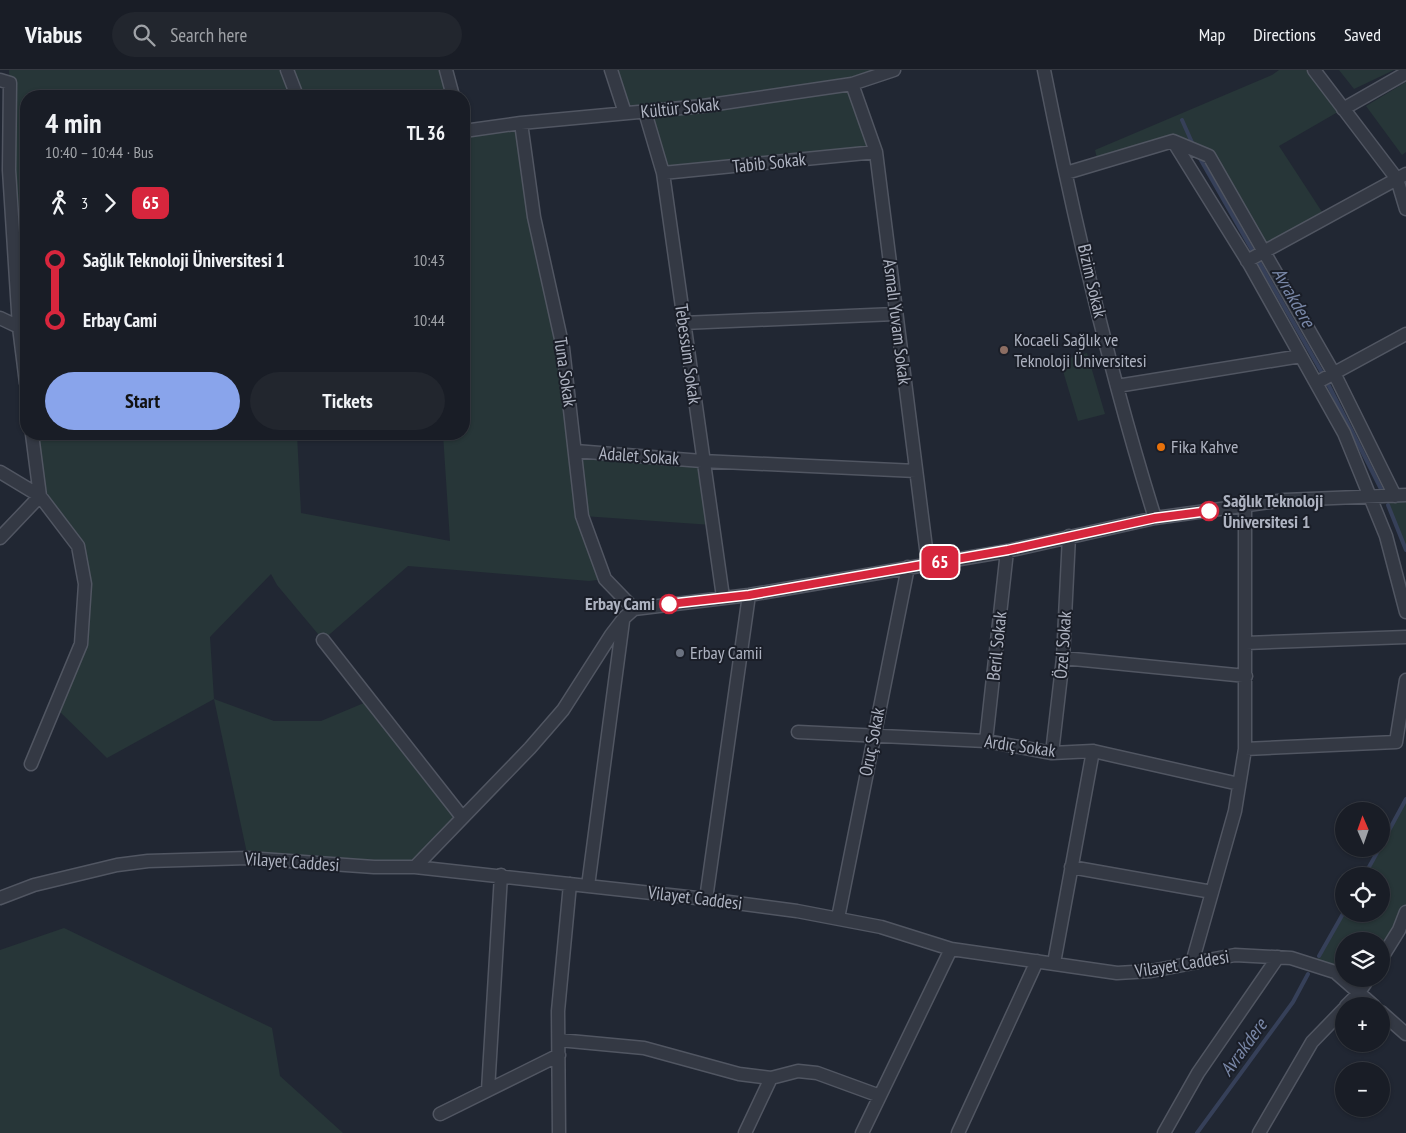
<!DOCTYPE html>
<meta charset="utf-8">
<style>
:root{--surface:#191d26;--page:#22262e;--text:#f1f3f6;--muted:#9fa2a7;--line:#373b43;--accent:#89a4eb}
body{margin:0;font-family:"PT Sans Narrow",sans-serif;background:var(--page);color:var(--text);height:100vh;display:flex;flex-direction:column;font-size:19px;white-space:nowrap}
*{box-sizing:border-box;margin:0}
p{font-size:16px;color:var(--muted)}
.icon{flex:none;width:28px;height:28px;fill:none;stroke:currentColor;stroke-width:2;stroke-linecap:round;stroke-linejoin:round}
.map{position:relative;flex:1;overflow:hidden}
.side{position:absolute;left:20px;top:20px;width:450px;height:350px;display:flex;flex-direction:column;background:var(--surface);border-radius:20px;box-shadow:0 1px 4px #0004,0 0 0 1px var(--line)}
.side>*{flex:none}
.badge{padding:0 10px;border-radius:8px;font-size:18px;line-height:32px}
.needle{width:32px;rotate:358deg}
.controls{position:absolute;left:1335px;top:732px;display:grid;gap:10px}
.controls a{display:grid;place-items:center;width:55px;height:55px;border-radius:50%;background:var(--surface);box-shadow:0 1px 4px #0004,0 0 0 1px var(--line);font-size:25px}
.map>.badge{position:absolute;translate:-50% -50%;box-shadow:0 0 0 2px #fff}
.legs{display:flex;align-items:center;gap:8px;height:55px;padding:0 25px;font-size:16px}
.legs p{margin-inline-start:auto}
.overview{display:flex;align-items:center;justify-content:space-between;height:85px;padding:0 25px}
h1{font-size:28px;font-weight:600;line-height:38px}
.action{display:flex;gap:10px;margin-top:auto;padding:10px 25px}
.action a{flex:1;height:58px;border-radius:30px;background:var(--accent);color:#111;font-size:20px;font-weight:600;line-height:58px;text-align:center}
.action a+a{background:var(--page);color:var(--text)}
ul{padding:0 25px;list-style:none}
li{display:flex;align-items:center;gap:18px;height:60px;font-size:19px}
li i{display:grid;place-items:center;width:8px;height:100%;margin:0 6px;background:currentColor}
li i::after{content:'';width:12px;height:12px;margin:-6px;border:4px solid;border-radius:50%;background:var(--surface)}
li p{margin-inline-start:auto}
li:first-child i{background:linear-gradient(#0000 50%,currentColor 0)}
li:last-child i{background:linear-gradient(currentColor 50%,#0000 0)}
header{display:flex;align-items:center;gap:30px;box-sizing:border-box;height:70px;padding:0 25px;background:var(--surface);border-bottom:1px solid var(--line)}
header strong{font-size:24px}
nav{display:flex;gap:28px;margin-inline-start:auto;font-size:18px}
.search{width:350px;height:45px;background:var(--page);display:flex;align-items:center;gap:12px;box-sizing:border-box;padding:0 18px;border-radius:28px;color:var(--muted);font-size:19px}
.map>svg:first-child{display:block}
.green{fill:#273638}
.lines{fill:none;stroke-linecap:round;stroke-linejoin:round}
.stream{stroke:#364059;stroke-width:4}
.minor-casing{stroke:#515662;stroke-width:15}
.minor{stroke:#343944;stroke-width:12}
.line-1-casing{stroke:#fff;stroke-width:11}
.line-1{stroke:#d7263d;stroke-width:8}
.education-dot{fill:#8d6e63;stroke:#1a1e28;stroke-width:2}
.food-dot{fill:#e8710a;stroke:#1a1e28;stroke-width:2}
.stop-1-dot{fill:#fff;stroke:#d7263d;stroke-width:2.5}
.worship-dot{fill:#6b7280;stroke:#1a1e28;stroke-width:2}
.labels{text-anchor:middle;stroke-width:4;stroke-linejoin:round;paint-order:stroke}
.street-label{font-size:18px;fill:#aeb3c1;stroke:#1a1e28}
.poi-label{font-size:18px;fill:#aeb3c1;stroke:#1a1e28;text-anchor:start}
.stop-label{font-size:18px;font-weight:bold;fill:#aeb3c1;stroke:#1a1e28;text-anchor:start}
.water-label{font-size:19px;font-style:italic;fill:#7987a7;stroke:#1a1e28}
</style>
<header>
<strong>Viabus</strong>
<div class="search"><svg class="icon" aria-label="search" viewBox="0 0 24 24"><circle cx="10" cy="10" r="6"/><path d="M15 15l6 6"/></svg>Search here</div>
<nav><a>Map</a><a>Directions</a><a>Saved</a></nav>
</header>
<div class="map">
<svg width="1406" height="1063" viewBox="0 0 1406 1063">
<rect width="100%" height="100%" fill="#212733"/>
<path class="green" d="M9 0H446L453 26H26V154L13 156Z
M611 0H894L852 14 876 82 663 103 645 42 625 43Z
M1279 0H1314L1343 39 1279 76 1326 148 1265 182 1208 86 1173 71 1098 93 1095 80 1272 5Z
M1339 0H1394L1354 19Z
M1406 12V82L1402 85 1366 36Z
M521 53 575 381 702 391 712 455 583 446 605 509 589 511 408 496 323 570 277 515 271 504 210 567 214 629 274 651H321L371 630 462 747 415 797 248 788 214 629 107 688 55 637 81 574 78 476 40 426 32 364H297L301 443 450 471 443 364H464V61Z
M1087 283 1105 344 1078 351 1060 291Z
M1406 425V480L1384 426Z
M1406 729V842L1381 889V871H1344V909H1368L1358 924 1314 895 1344 842V844H1381V806H1364L1379 779H1381V775Z
M64 858 272 958 280 1006 343 1063H0V880Z"/>
<g class="lines">
<path class="stream" d="M1182 50 1194 77
M1198 85 1325 308 1381 419
M1388 435 1406 480
M1381 775 1406 729
M1364 806 1379 779
M1319 886 1344 842
M1197 1063 1293 932 1308 904"/>
<g class="minor-casing">
<path id="minor" d="M287 0 297 26
M446 0 453 26
M611 0 625 43
M1044 0C1074 151 1109 301 1155 448
M1314 0 1397 109 1406 139
M0 10 10 13 9 100 19 257 26 313
M852 14 876 82 928 494
M1343 39 1406 3
M645 42 663 103 723 527
M521 53 534 147 563 278 582 446 605 509 634 539
M464 61 521 53 703 36 852 14 894 0
M1173 71 1209 86 1337 309 1395 426
M663 103 876 82
M1066 103 1173 71 1250 195 1344 363 1386 466 1406 542
M1247 191 1406 104
M0 248 19 257
M683 253 895 244
M1316 313 1406 264
M1117 316 1301 286
M575 381 702 391 916 401
M0 402 40 426 78 476 85 514 81 574 31 694
M0 468 40 426 32 364
M634 539 749 525 1007 481 1155 448 1285 430 1406 425
M323 570 462 747
M1246 573 1406 567
M1063 588 1246 606
M798 662 986 671 1052 683 1093 681 1239 714
M986 671 1007 481
M1245 679 1396 672 1406 610
M1052 683 1063 588 1069 466
M415 797 530 678 563 640 611 565 624 548 634 539
M1071 797 1212 822
M588 816 623 551
M0 828 34 815 117 795 148 791 248 788 374 797H415L706 829 797 841 881 857 951 879 1117 903 1151 901 1235 885 1291 888 1335 902 1374 936
M706 829 749 525
M838 848 908 497
M1381 889 1399 860 1406 842
M1054 893 1093 681
M1192 893 1235 741 1245 679V436
M1346 936 1358 924 1368 909
M1381 942 1406 964
M559 970 644 978 739 1004 771 1008 798 1001 817 1003 880 1026
M488 1020 501 805
M440 1044 559 985
M559 1063 558 941 570 814
M745 1063 771 1008
M862 1063 951 879
M958 1063 1037 891
M1164 1063 1198 1003 1278 887
M1259 1063 1312 972 1344 939"/>
</g>
<use href="#minor" class="minor"/>
</g>
<g class="lines">
<g class="line-1-casing">
<path id="line-1" d="M669 534 749 525 1008 480 1155 448 1209 441"/>
</g>
<use href="#line-1" class="line-1"/>
</g>
<circle class="education-dot" cx="1004" cy="280" r="5"/>
<circle class="food-dot" cx="1161" cy="377" r="5"/>
<g class="stop-1-dot">
<circle cx="1209" cy="441" r="9"/>
<circle cx="669" cy="534" r="9"/>
</g>
<circle class="worship-dot" cx="680" cy="583" r="5"/>
<g class="labels">
<g class="street-label">
<text transform="translate(680 38) rotate(-6)" y="6">Kültür Sokak</text>
<text transform="translate(769 93) rotate(-6)" y="6">Tabib Sokak</text>
<text transform="translate(1092 211) rotate(77)" y="6">Bizim Sokak</text>
<text transform="translate(897 252) rotate(83)" y="6">Asmalı Yuvam Sokak</text>
<text transform="translate(688 284) rotate(82)" y="6">Tebessüm Sokak</text>
<text transform="translate(565 302) rotate(82)" y="6">Tuna Sokak</text>
<text transform="translate(639 386) rotate(4)" y="6">Adalet Sokak</text>
<text transform="translate(1063 575) rotate(-86)" y="6">Özel Sokak</text>
<text transform="translate(997 576) rotate(-84)" y="6">Beril Sokak</text>
<text transform="translate(872 672) rotate(-79)" y="6">Oruç Sokak</text>
<text transform="translate(1020 676) rotate(8)" y="6">Ardıç Sokak</text>
<text transform="translate(292 792) rotate(4)" y="6">Vilayet Caddesi</text>
<text transform="translate(695 828) rotate(7)" y="6">Vilayet Caddesi</text>
<text transform="translate(1182 894) rotate(-9)" y="6">Vilayet Caddesi</text>
</g>
<g class="poi-label">
<text x="1014" y="276">Kocaeli Sağlık ve<tspan x="1014" dy="21">Teknoloji Üniversitesi</tspan></text>
<text x="1171" y="383">Fika Kahve</text>
<text x="690" y="589">Erbay Camii</text>
</g>
<g class="stop-label">
<text x="1223" y="437">Sağlık Teknoloji<tspan x="1223" dy="21">Üniversitesi 1</tspan></text>
<text x="655" y="540" text-anchor="end">Erbay Cami</text>
</g>
<g class="water-label">
<text transform="translate(1294 227) rotate(60)" y="7">Avrakdere</text>
<text transform="translate(1243 977) rotate(-54)" y="7">Avrakdere</text>
</g>
</g>
</svg>
<div class="controls">
<a><svg class="needle" viewBox="-14 -14 28 28"><path d="M0-13l5 13h-10z" fill="#e53935"/><path d="M0 13l5-13h-10z" fill="#9fa2a7"/></svg></a>
<a><svg class="icon" aria-label="locate" viewBox="0 0 24 24"><circle cx="12" cy="12" r="6"/><path d="M12 2v4M12 18v4M2 12h4M18 12h4"/></svg></a>
<a><svg class="icon" aria-label="layers" viewBox="0 0 24 24"><path d="M12 4l9 5-9 5-9-5zM3 14l9 5 9-5"/></svg></a>
<a>+</a>
<a>−</a>
</div>
<b class="badge" style="left:940px;top:492px;background:#d7263d;color:#fff">65</b>
<section class="side">
<div class="overview"><div><h1>4 min</h1><p>10:40 – 10:44 · Bus</p></div><b>TL 36</b></div>
<div class="legs"><svg class="icon" aria-label="walk" viewBox="0 0 24 24"><circle cx="13" cy="4" r="2"/><path d="M13 8l-2 6 4 7M11 14l-3 7M7 12l3-4h3l4 4"/></svg>3<svg class="icon" aria-label="forward" viewBox="0 0 24 24"><path d="M9 5l7 7-7 7"/></svg><b class="badge" style="background:#d7263d;color:#fff">65</b></div>
<ul>
<li><i style="color:#d7263d"></i><b>Sağlık Teknoloji Üniversitesi 1</b><p>10:43</p></li>
<li><i style="color:#d7263d"></i><b>Erbay Cami</b><p>10:44</p></li>
</ul>
<div class="action"><a>Start</a><a>Tickets</a></div>
</section>
</div>
